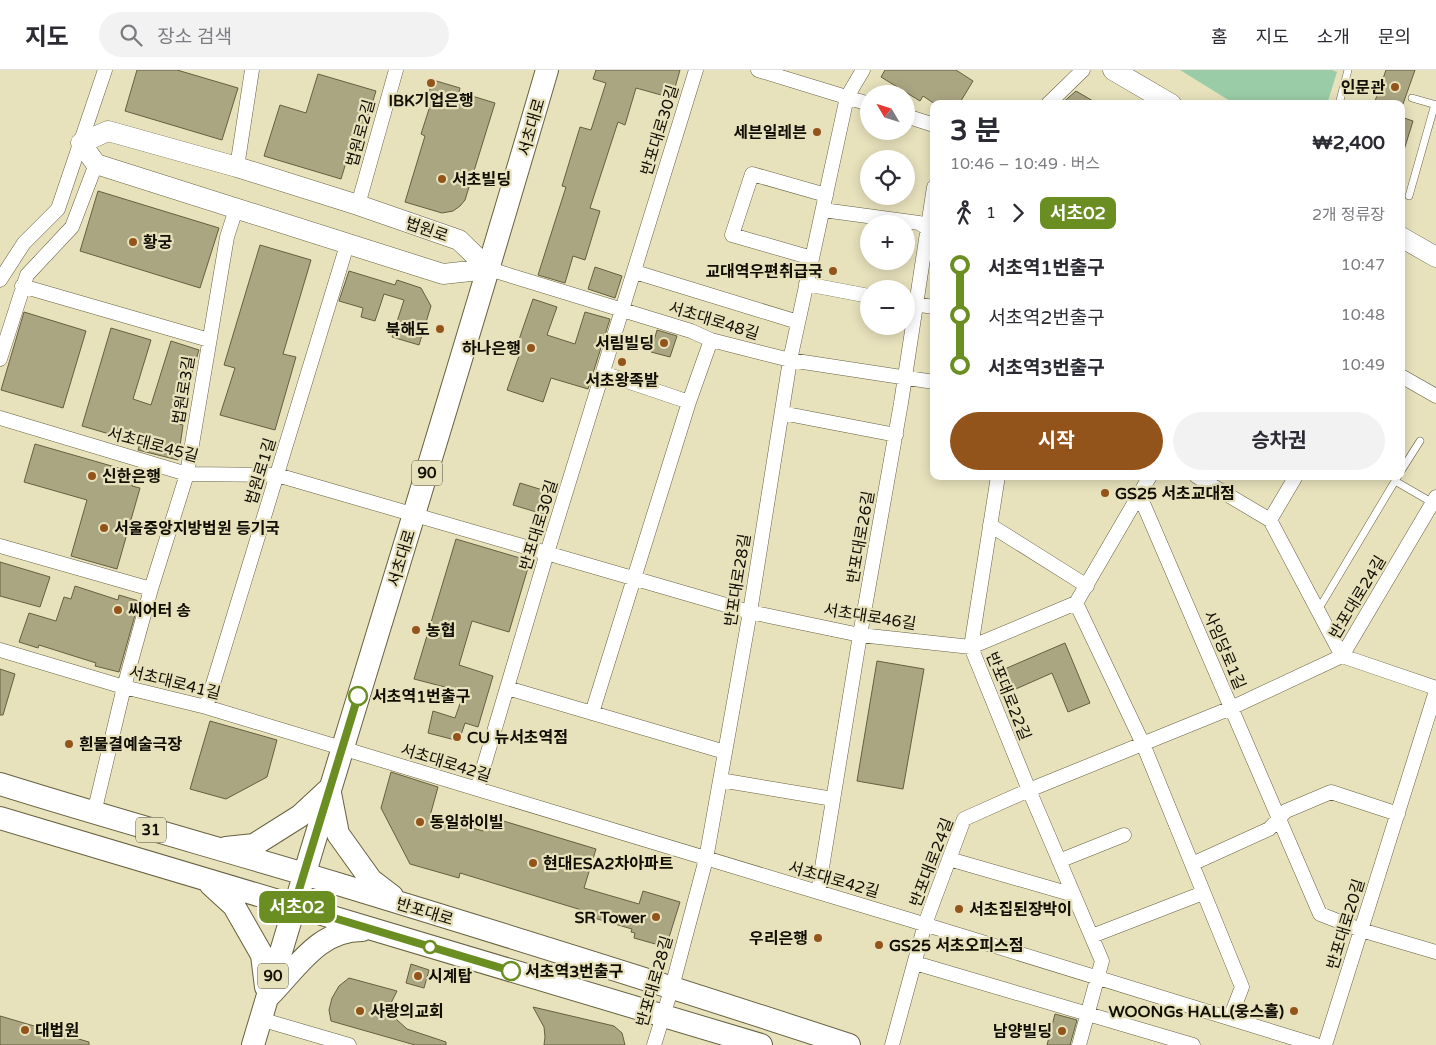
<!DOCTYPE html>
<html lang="ko">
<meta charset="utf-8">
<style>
:root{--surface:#fff;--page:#f2f2f3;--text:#2b2b33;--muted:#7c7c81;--line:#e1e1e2;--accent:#93541b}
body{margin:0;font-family:"Varela Round","Noto Sans KR",sans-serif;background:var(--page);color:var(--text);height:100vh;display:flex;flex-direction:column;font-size:19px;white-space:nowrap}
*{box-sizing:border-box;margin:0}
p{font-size:16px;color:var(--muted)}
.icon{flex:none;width:28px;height:28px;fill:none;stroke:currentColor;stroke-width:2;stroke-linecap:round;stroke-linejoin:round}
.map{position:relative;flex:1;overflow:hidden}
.side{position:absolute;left:930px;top:30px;width:475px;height:380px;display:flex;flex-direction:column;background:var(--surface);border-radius:10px;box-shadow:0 2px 12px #0003}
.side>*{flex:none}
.badge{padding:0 10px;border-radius:8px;font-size:18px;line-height:32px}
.needle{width:32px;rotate:308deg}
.controls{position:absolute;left:860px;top:15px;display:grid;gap:10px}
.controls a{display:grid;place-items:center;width:55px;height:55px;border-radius:50%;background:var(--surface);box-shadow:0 2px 12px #0003;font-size:25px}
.map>.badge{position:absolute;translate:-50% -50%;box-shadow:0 0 0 2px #fff}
.legs{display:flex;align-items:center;gap:8px;height:55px;padding:0 20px;font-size:16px}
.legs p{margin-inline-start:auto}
.summary{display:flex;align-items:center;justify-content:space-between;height:85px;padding:0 20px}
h1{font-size:28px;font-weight:700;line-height:38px}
.primary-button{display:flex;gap:10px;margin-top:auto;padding:10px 20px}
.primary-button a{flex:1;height:58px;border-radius:30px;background:var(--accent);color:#fff;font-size:20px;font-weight:700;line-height:58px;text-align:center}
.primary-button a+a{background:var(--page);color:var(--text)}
ul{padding:0 20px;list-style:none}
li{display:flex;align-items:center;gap:18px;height:50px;font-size:19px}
li i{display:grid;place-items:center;width:8px;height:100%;margin:0 6px;background:currentColor}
li i::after{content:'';width:12px;height:12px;margin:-6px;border:4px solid;border-radius:50%;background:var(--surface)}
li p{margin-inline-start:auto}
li:first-child i{background:linear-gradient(#0000 50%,currentColor 0)}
li:last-child i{background:linear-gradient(currentColor 50%,#0000 0)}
header{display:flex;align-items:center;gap:30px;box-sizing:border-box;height:70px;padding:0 25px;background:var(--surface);border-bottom:1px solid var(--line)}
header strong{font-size:24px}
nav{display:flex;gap:28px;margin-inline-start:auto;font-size:18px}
.search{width:350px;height:45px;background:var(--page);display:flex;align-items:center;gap:12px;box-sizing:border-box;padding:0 18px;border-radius:28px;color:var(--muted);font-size:19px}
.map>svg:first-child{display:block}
.green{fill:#9acda7}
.building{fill:#aba682;stroke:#655f3e}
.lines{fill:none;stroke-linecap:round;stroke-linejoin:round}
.lane-casing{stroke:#666140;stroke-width:8}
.street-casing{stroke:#666140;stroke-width:15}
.secondary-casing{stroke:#666140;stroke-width:21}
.primary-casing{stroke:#666140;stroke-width:24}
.lane{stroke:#fff;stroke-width:7}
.street{stroke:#fff;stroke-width:14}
.secondary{stroke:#fff;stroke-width:20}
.primary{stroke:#fff;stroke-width:22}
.line-1-casing{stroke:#fff;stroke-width:11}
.line-1{stroke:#6b8e23;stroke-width:8}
.poi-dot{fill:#93541b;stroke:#e7e1bc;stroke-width:2}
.stop-1-dot{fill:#fff;stroke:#6b8e23;stroke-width:2.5}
.labels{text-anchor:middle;stroke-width:4.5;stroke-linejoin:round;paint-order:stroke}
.shield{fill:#e7e1bc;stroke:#514d3a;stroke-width:1}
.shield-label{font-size:15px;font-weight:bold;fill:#110e03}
.poi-label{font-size:16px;font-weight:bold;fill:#110e03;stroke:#e7e1bc;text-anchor:start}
.street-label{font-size:16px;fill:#110e03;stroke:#e7e1bc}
.stop-label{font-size:16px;font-weight:bold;fill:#110e03;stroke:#e7e1bc;text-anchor:start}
</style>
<header>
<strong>지도</strong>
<div class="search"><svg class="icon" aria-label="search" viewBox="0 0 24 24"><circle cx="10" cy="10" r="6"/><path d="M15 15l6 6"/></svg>장소 검색</div>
<nav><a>홈</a><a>지도</a><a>소개</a><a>문의</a></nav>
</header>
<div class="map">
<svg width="1436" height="975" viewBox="0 0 1436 975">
<rect width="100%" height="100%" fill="#e7e1bc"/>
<path class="green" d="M1180 0H1332L1337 2 1327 34H1235Z"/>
<path class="building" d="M137 0H177L238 18 222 70 125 41Z
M596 0H680L672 28 636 18 625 55 618 52 590 138 600 141 585 190 573 186 565 213 538 205 566 117 562 116 580 57 591 60 606 13 593 9Z
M885 0H956L973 11 959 34H935L923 26 920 31 881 7Z
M1386 0H1415L1403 34H1374Z
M318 4 376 21 360 72 353 70 341 109 264 86 280 35 306 43Z
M433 10 460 18 459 22 495 33 465 130 460 136 453 141 442 143 405 132 425 66 421 64 430 36 425 34Z
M1076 21 1098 34H1061Z
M1401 47 1413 51 1404 80 1401 79Z
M98 121 219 158 200 218 80 181Z
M260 175 311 190 283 284 296 287 275 360 220 345 235 298 224 295Z
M595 197 622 206 615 228 588 219Z
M349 201 395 215 397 210 421 218 431 236 419 275 392 267 404 230 384 224 375 251 361 247 363 238 339 231Z
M533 229 557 237 547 265 575 274 585 242 610 249 588 319 551 308 543 332 507 320 520 283 515 281Z
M24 242 86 261 63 338 1 320Z
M111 258 151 270 133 329 151 335 171 271 199 280 189 313 184 311 180 326 178 354 183 355 178 390 138 380 140 373 82 356Z
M657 260 677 266 670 287 651 282Z
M35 374 136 403 132 416 140 418 117 499 71 486 87 430 24 412Z
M520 413 549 422 543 444 513 435Z
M456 469 530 491 509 562 472 551 459 595 493 606 478 657 465 653 459 671 428 663 433 641 455 648 464 622 414 609Z
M0 492 50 507 40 537 0 526Z
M75 516 118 530 119 525 139 531 119 602 95 596 96 593 39 575 38 578 19 572 29 543 56 551 64 527 71 529Z
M1065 573 1090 633 1068 642 1052 603 1009 622 1000 601Z
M877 591 924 599 903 719 857 711Z
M0 599 15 604 3 645H0Z
M210 651 277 670 267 707 226 729 190 719Z
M391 702 438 717 430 746 483 761 487 746 596 779 584 818 639 834 643 821 680 832 666 877 634 868 635 863 631 862 632 859 587 846 588 842 460 803 459 808 410 794 381 738Z
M411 894 429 900 424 918 406 913Z
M349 908 397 921 391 933V942L396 949 407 959 446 972V975H415L331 951 329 940 332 928 339 916Z
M533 937 614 956 622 963 625 975H544L545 967 544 957Z
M1055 944 1077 950 1070 975H1047Z
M0 946 89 972V975H0Z"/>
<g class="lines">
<g class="lane-casing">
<path id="lane" d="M1412 28 1436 35
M1339 34 1348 0
M1409 126 1435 34
M1401 401 1420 371
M1395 411 1433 433
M1318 540 1398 406"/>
</g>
<g class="street-casing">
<path id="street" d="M758 0 869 34
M1048 34 1083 0
M906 46 934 55
M237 97 252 0
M358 135 396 0
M823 140 919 153 933 162
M812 188 732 165 752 104 826 125
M489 199 691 261 711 270 790 290 934 312
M635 202 798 252
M0 210 24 173 58 139 105 0
M806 214 869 226
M22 216 209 270
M907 233 934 237
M0 289 27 205 72 157 96 94
M603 303 689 332
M1401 306 1436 326
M782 343 896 365
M0 348 187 404 277 405 750 542 860 565 971 577 1076 533 1150 406
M998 406 971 577 1029 720 1102 891 1079 975
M1196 406 1270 450 1342 586 1436 618
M1139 424 1320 844 1361 860 1436 882
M1270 450 1296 406
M990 455 1087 516
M0 476 151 519
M1076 533 1143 674 1242 917 1230 948
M0 580 124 617 206 637C576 750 947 859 1316 975
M507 618 725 682
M206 637 347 175
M592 643 689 332 711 270
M720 710 833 729
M477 719 547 483 696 0
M94 743 124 617 151 519 187 404 227 167 236 139
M949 789 1074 825
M1059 791 1124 765
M1192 794 1269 759 1286 741 1331 722 1398 744
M818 822 860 565 901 333 934 117
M1092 866 1203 823
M915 893 1193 975
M260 949 349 975
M654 975 672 917 706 789 750 542 790 290 847 27 863 0
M892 975 925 854 964 749 1029 720 1231 638 1342 586 1436 427
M1325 975 1436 621"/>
</g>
<g class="secondary-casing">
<path id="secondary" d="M1113 0 1171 34
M108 61 237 97 358 135 459 170 489 199 443 204 96 94 81 73Z
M1401 167 1436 187"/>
</g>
<g class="primary-casing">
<path id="primary" d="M0 714C112 749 225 780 338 814 509 866 679 919 849 975
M330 723 338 764 371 810 392 826
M0 748 761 975
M226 778 254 775 300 746 328 720
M211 815 234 836 262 885 266 917
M269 926C297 898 318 860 362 860
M253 975C350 650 452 326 547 0"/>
</g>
<use href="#lane" class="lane"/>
<use href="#street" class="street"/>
<use href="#secondary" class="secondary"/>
<use href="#primary" class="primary"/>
</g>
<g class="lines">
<g class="line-1-casing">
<path id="line-1" d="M358 626 294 836 511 901"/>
</g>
<use href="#line-1" class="line-1"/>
</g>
<g class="poi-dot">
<circle cx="431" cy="13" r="5"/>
<circle cx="1395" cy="17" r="5"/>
<circle cx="817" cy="62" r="5"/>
<circle cx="442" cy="109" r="5"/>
<circle cx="133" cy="172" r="5"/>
<circle cx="833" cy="201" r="5"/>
<circle cx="440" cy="259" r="5"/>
<circle cx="664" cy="273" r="5"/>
<circle cx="531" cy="278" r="5"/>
<circle cx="622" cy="292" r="5"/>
<circle cx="92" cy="406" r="5"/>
<circle cx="1105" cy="423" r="5"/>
<circle cx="104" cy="458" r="5"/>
<circle cx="118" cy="540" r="5"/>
<circle cx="416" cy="560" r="5"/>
<circle cx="457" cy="667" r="5"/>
<circle cx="69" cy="674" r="5"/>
<circle cx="420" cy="752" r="5"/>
<circle cx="533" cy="793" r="5"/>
<circle cx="959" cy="839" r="5"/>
<circle cx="656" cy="847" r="5"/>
<circle cx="818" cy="868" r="5"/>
<circle cx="879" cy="875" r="5"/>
<circle cx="418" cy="906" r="5"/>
<circle cx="360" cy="941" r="5"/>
<circle cx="1294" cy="941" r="5"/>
<circle cx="25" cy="960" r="5"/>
<circle cx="1062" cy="961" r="5"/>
</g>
<g class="stop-1-dot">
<circle cx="358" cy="626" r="9"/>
<circle cx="430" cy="877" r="6"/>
<circle cx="511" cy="901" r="9"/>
</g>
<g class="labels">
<g class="shield">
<rect x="412" y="390.5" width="30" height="25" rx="4"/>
<rect x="136" y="747.5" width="30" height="25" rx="4"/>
<rect x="258" y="893.5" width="30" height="25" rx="4"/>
</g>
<g class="shield-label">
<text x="427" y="408">90</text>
<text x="151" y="765">31</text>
<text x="273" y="911">90</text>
</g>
<g class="poi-label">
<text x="1385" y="23" text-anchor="end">인문관</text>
<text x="431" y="36" text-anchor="middle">IBK기업은행</text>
<text x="807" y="68" text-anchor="end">세븐일레븐</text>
<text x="452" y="115">서초빌딩</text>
<text x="143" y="178">황궁</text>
<text x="823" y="207" text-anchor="end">교대역우편취급국</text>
<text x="430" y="265" text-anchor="end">북해도</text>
<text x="654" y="279" text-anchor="end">서림빌딩</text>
<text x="521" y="284" text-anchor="end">하나은행</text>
<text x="622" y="316" text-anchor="middle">서초왕족발</text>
<text x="102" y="412">신한은행</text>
<text x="1115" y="429">GS25 서초교대점</text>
<text x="114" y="464">서울중앙지방법원 등기국</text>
<text x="128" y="546">씨어터 송</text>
<text x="426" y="566">농협</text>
<text x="467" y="673">CU 뉴서초역점</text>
<text x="79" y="680">흰물결예술극장</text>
<text x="430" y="758">동일하이빌</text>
<text x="543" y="799">현대ESA2차아파트</text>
<text x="969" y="845">서초집된장박이</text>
<text x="646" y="853" text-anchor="end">SR Tower</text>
<text x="808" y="874" text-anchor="end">우리은행</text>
<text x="889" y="881">GS25 서초오피스점</text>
<text x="428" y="912">시계탑</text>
<text x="370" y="947">사랑의교회</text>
<text x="1284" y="947" text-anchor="end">WOONGs HALL(웅스홀)</text>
<text x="35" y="966">대법원</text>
<text x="1052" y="967" text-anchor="end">남양빌딩</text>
</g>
<g class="street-label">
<text transform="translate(531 57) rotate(-74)" y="6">서초대로</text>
<text transform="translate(659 60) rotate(-73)" y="6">반포대로30길</text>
<text transform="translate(360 63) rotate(-75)" y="6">법원로2길</text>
<text transform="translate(427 159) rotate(19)" y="6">법원로</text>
<text transform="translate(714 250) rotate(17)" y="6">서초대로48길</text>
<text transform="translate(183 320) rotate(-81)" y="6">법원로3길</text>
<text transform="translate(153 374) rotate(15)" y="6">서초대로45길</text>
<text transform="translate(260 401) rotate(-73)" y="6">법원로1길</text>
<text transform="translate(538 455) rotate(-73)" y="6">반포대로30길</text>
<text transform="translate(860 467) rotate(-80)" y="6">반포대로26길</text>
<text transform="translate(401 488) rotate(-73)" y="6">서초대로</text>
<text transform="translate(737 510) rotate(-81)" y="6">반포대로28길</text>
<text transform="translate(1357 527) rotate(-59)" y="6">반포대로24길</text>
<text transform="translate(870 546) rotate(9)" y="6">서초대로46길</text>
<text transform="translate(1225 580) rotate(67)" y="6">사임당로1길</text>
<text transform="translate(175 612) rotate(14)" y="6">서초대로41길</text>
<text transform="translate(1009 626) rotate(68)" y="6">반포대로22길</text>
<text transform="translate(446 692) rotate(17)" y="6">서초대로42길</text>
<text transform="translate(931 792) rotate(-69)" y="6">반포대로24길</text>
<text transform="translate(834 809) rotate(16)" y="6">서초대로42길</text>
<text transform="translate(425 841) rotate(17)" y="6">반포대로</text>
<text transform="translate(1345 854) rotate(-73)" y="6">반포대로20길</text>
<text transform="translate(654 911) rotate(-74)" y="6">반포대로28길</text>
</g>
<g class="stop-label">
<text x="372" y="632">서초역1번출구</text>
<text x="525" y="907">서초역3번출구</text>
</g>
</g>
</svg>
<div class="controls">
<a><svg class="needle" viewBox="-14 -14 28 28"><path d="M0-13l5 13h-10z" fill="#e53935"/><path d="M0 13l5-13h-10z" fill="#7c7c81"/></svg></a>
<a><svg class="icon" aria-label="locate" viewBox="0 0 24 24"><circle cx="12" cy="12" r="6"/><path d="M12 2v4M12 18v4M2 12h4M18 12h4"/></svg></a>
<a>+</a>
<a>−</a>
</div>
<b class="badge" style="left:297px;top:837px;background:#6b8e23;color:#fff">서초02</b>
<section class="side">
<div class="summary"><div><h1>3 분</h1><p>10:46 – 10:49 · 버스</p></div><b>₩2,400</b></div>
<div class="legs"><svg class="icon" aria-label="walk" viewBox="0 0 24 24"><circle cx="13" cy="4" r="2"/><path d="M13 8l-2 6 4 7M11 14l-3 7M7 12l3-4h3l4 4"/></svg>1<svg class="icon" aria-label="forward" viewBox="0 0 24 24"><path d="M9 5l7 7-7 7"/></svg><b class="badge" style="background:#6b8e23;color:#fff">서초02</b><p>2개 정류장</p></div>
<ul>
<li><i style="color:#6b8e23"></i><b>서초역1번출구</b><p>10:47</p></li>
<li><i style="color:#6b8e23"></i><span>서초역2번출구</span><p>10:48</p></li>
<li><i style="color:#6b8e23"></i><b>서초역3번출구</b><p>10:49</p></li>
</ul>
<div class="primary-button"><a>시작</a><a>승차권</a></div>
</section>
</div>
